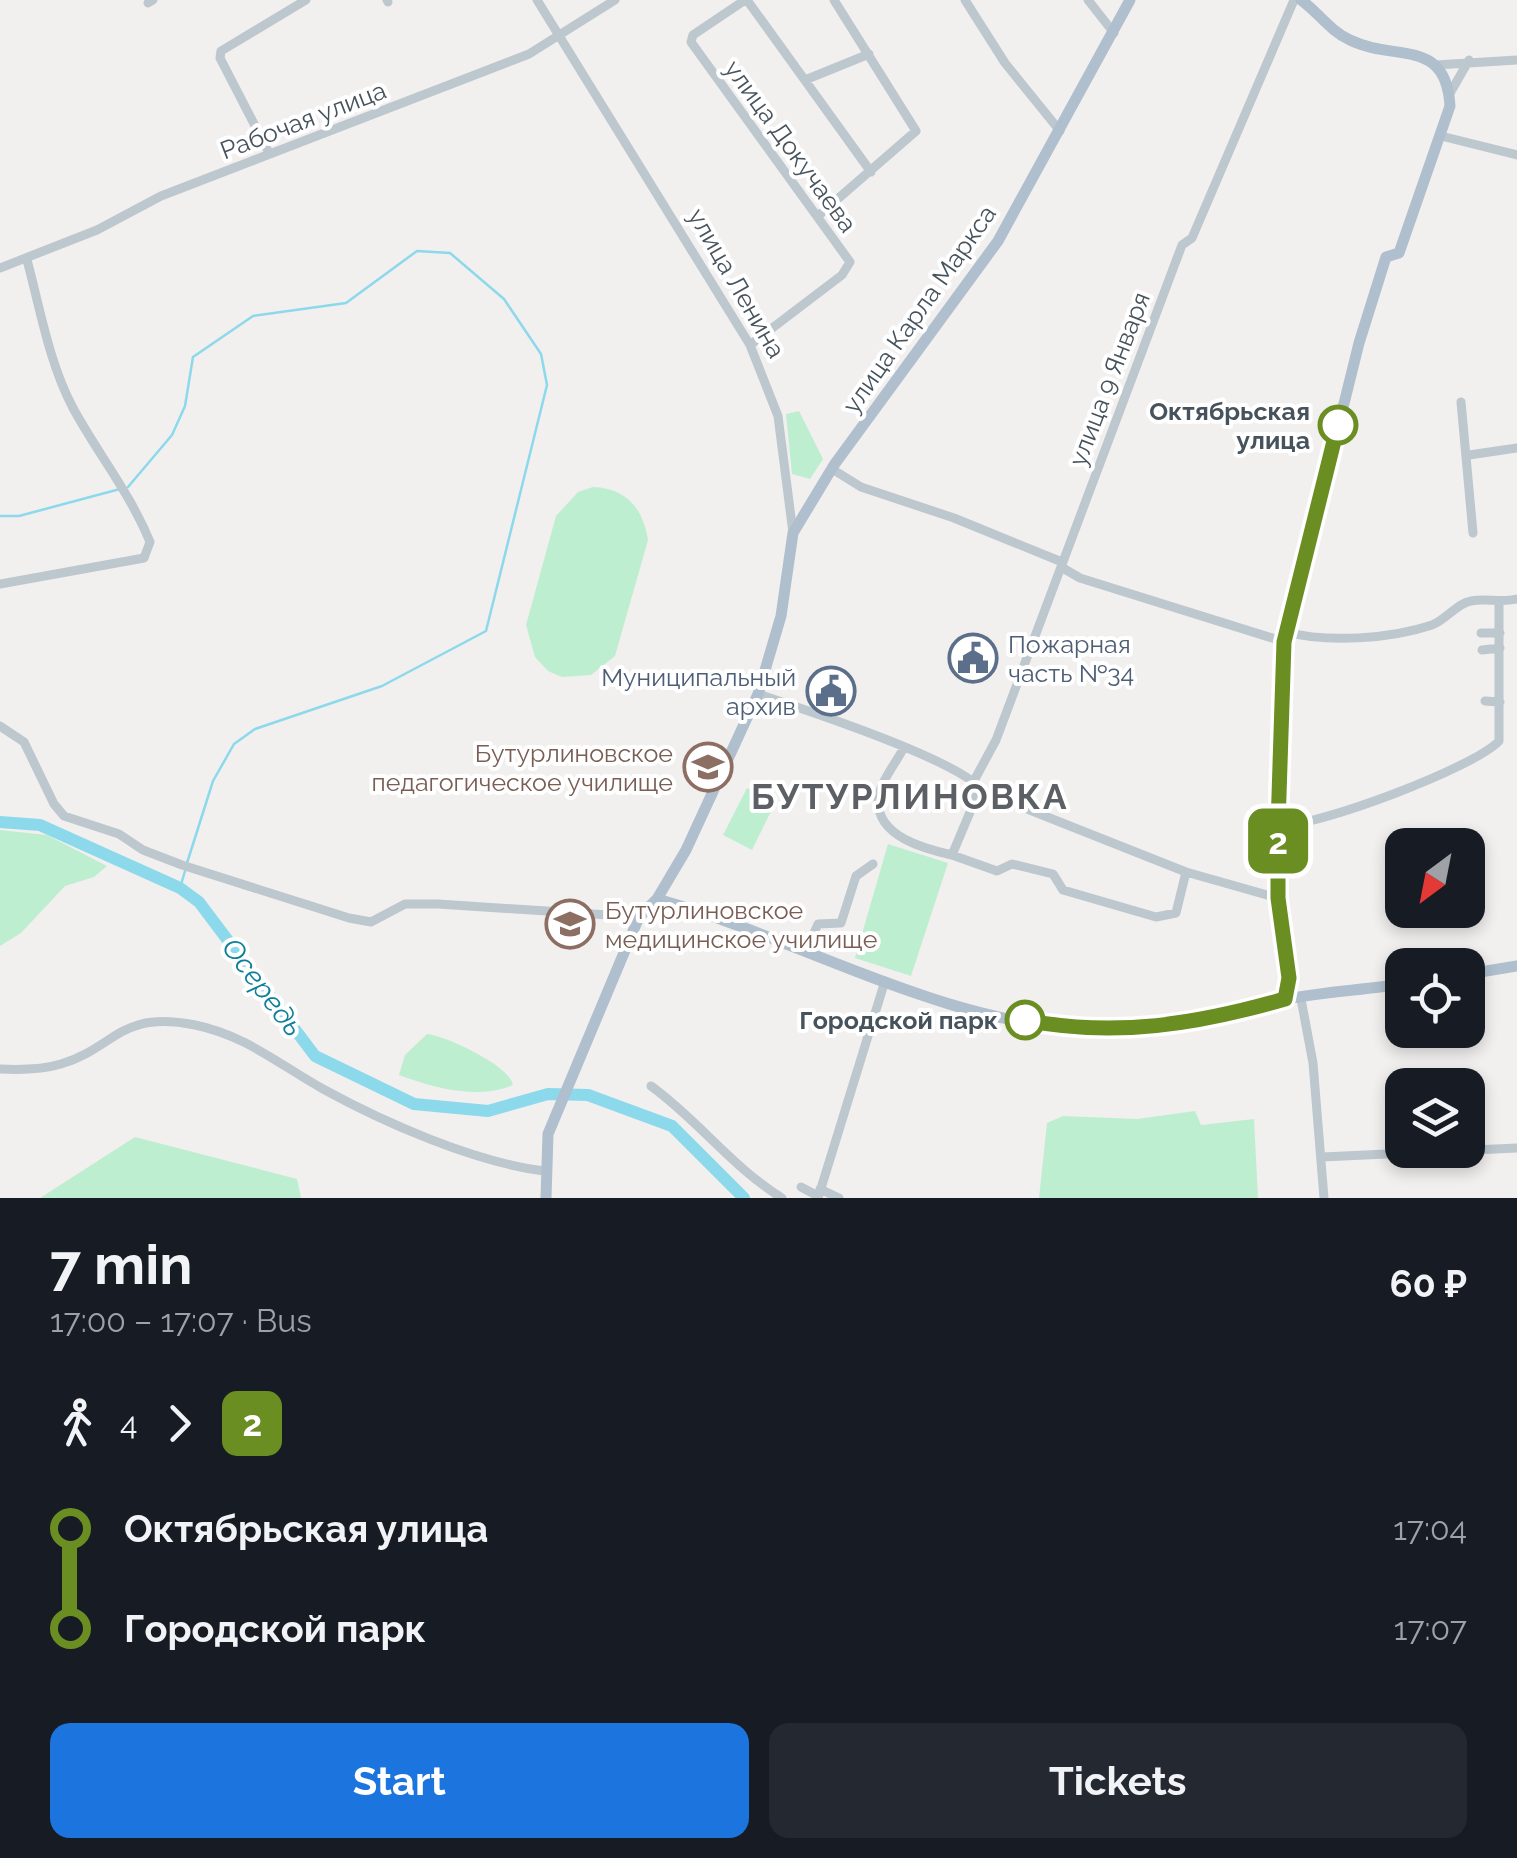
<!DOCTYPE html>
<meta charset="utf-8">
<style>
:root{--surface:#171b24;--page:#242831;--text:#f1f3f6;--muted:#9ea1a6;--accent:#1c75df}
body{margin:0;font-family:Raleway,sans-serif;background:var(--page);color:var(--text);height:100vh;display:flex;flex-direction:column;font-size:38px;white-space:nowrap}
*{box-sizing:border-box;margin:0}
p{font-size:32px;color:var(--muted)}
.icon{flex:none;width:55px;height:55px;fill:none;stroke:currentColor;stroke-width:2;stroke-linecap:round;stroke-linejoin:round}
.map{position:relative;height:1198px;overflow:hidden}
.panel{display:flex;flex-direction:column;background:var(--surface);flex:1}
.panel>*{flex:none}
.badge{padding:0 20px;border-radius:15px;font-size:35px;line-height:65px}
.needle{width:65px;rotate:212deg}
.controls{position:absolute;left:1385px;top:828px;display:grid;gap:20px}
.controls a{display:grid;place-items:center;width:100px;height:100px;border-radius:20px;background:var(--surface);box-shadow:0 5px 15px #0003;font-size:50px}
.map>.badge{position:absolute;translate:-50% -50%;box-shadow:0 0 0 5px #fff}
.legs{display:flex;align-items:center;gap:15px;height:110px;padding:0 50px;font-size:32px}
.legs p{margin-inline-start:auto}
.head{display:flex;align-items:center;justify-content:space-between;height:170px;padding:0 50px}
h1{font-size:55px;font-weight:700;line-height:75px}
.primary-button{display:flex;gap:20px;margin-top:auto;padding:20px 50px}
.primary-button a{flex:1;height:115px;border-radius:20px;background:var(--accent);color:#fff;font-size:40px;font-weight:700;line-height:115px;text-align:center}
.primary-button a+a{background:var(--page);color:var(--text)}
ul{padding:0 50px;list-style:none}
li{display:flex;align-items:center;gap:35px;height:100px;font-size:38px}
li i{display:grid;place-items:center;width:15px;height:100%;margin:0 12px;background:currentColor}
li i::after{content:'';width:25px;height:25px;margin:-12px;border:8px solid;border-radius:50%;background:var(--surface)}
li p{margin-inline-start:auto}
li:first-child i{background:linear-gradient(#0000 50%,currentColor 0)}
li:last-child i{background:linear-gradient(currentColor 50%,#0000 0)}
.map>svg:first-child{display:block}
.green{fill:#beeed0}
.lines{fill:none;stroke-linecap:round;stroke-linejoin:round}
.stream{stroke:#8cd9eb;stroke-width:2.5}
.river{stroke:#8cd9eb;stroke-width:12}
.minor{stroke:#bdc7ce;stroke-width:9}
.major{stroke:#afbfcd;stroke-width:11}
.line-1-casing{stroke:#fff;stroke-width:22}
.line-1{stroke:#6b8e23;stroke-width:15}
.stop-1-dot{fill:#fff;stroke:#6b8e23;stroke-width:5}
.labels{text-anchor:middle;stroke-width:8;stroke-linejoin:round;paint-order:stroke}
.street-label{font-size:25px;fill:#47535c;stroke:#fff}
.stop-label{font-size:25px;font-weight:bold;fill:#47535c;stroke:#fff;text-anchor:end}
.service-label{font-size:25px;fill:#4e5e75;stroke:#fff;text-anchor:start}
.education-label{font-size:25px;fill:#785e54;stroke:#fff;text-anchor:end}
.water-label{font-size:28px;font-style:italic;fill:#0e7f99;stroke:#fff}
.district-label{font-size:35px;font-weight:bold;letter-spacing:2.5px;fill:#5c6064;stroke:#fff}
</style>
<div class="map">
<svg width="1517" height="1198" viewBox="0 0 1517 1198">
<rect width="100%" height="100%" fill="#f2efef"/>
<path class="green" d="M799 411 823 459 810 479 792 474 786 414Z
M593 487C626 488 643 508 648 540L615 656 591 675 562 677 548 671 535 657 526 625 556 516 578 492Z
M747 788 776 801 752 850 723 835Z
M0 830 47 835 107 866 94 877 65 886 21 933 0 946Z
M888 844 948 863 911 976 855 958Z
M427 1034C447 1036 510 1066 513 1085 477 1100 434 1088 399 1075L405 1055Z
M1195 1111 1201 1125 1254 1119 1258 1198H1039L1047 1123 1063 1116 1137 1119Z
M135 1137 297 1179 301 1198H40Z"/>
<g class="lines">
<path class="stream" d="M128 487 172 435 185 406 193 357 253 316 346 303 417 251 450 253 504 299 541 354 547 385 486 631 382 686 255 729 234 744 213 781 187 863
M0 516H19L120 489
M180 888 185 871"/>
<path class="river" d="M0 822 40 825 180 888 199 902 315 1056 414 1104 488 1111 548 1094 588 1095 672 1126 744 1198"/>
<path class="minor" d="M387 0 388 2
M537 0 750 345 778 416 793 533
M745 0 693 35 691 42 850 262 842 275 750 345
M747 0 871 172
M965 0 1005 63 1060 131
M1088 0 1114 33
M148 3 153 0
M1436 65 1517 60
M805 80 869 54
M1449 95 1469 60
M1441 136 1517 155
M269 153 220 58 221 51 306 0
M818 216 916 131 834 0
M0 268 97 230 161 196 529 54 615 0
M1461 402 1473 533
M1469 455 1517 448
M832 469 861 487 954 518 1062 562
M1061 567 1080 578 1285 642
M0 584 144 558 150 542C130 493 98 454 73 408 49 363 40 308 27 260
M1286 632C1328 643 1390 639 1432 625 1446 620 1457 603 1471 601 1487 598 1501 603 1517 599
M1481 633H1500
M1482 650 1500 648
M758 694C803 709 961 760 984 792L1186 872 1278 898
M1485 701 1500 702
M0 726 24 742 54 804 64 816 119 834 143 850 182 865 349 918 371 922 405 904H438L639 917
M903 749C896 763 878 785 878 801 878 837 925 849 952 855L973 805 975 779 996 740 1182 245 1192 238 1294 0
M1278 826C1316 827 1474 768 1499 741V603
M952 855 997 871 1012 864 1053 874 1063 890 1156 917 1176 913 1186 872
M806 951 818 924 841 923 856 876 873 864
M1301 999 1313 1063 1324 1198
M0 1069C21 1070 41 1070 61 1064 117 1047 119 1010 195 1025 245 1035 280 1065 323 1089 385 1123 474 1162 544 1171
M651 1086C698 1120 732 1167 782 1198
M1322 1157 1517 1148
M801 1187 818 1196
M820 1189 839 1198
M818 1198 885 981"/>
<path class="major" d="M657 899C802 939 941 1025 1094 1030 1160 1032 1218 1013 1282 1000 1320 992 1363 990 1402 984
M1468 974 1517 966
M1285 999 1289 978 1278 898V826L1285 642 1359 343 1386 257 1399 253 1450 106C1446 37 1395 62 1350 40 1330 31 1318 12 1301 0
M546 1198 548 1134 639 917 657 899 686 850 758 694 781 616 793 533 834 465 998 241 1130 0"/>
</g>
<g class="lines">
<g class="line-1-casing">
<path id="line-1" d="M1025 1020C1115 1038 1198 1024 1285 999L1289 978 1278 898V826L1284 642 1338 425"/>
</g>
<use href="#line-1" class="line-1"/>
</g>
<defs>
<g id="civic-ring" transform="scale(2.5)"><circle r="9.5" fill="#fff" stroke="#5c6f8a" stroke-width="1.5"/><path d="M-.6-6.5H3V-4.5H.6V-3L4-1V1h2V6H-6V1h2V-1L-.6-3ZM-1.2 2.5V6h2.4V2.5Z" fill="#5c6f8a"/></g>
<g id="university-ring" transform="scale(2.5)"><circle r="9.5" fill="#fff" stroke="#8d6e63" stroke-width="1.5"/><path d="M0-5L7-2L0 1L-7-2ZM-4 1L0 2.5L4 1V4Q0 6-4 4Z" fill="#8d6e63"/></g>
</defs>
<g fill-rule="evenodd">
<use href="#civic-ring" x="973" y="658"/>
<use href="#civic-ring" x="831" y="691"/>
<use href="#university-ring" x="708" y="767"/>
<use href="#university-ring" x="570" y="924"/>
</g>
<g class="stop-1-dot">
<circle cx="1338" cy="425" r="18"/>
<circle cx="1025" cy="1020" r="18"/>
</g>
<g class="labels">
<g class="street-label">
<text transform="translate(303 120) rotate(-21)" y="9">Рабочая улица</text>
<text transform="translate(791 146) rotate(54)" y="9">улица Докучаева</text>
<text transform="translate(737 283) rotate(60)" y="9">улица Ленина</text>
<text transform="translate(919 309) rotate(-55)" y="9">улица Карла Маркса</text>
<text transform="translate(1109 379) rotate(-69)" y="9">улица 9 Января</text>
</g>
<g class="stop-label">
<text x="1310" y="420">Октябрьская<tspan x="1310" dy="29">улица</tspan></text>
<text x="998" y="1029">Городской парк</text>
</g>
<g class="service-label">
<text x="1008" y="653">Пожарная<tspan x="1008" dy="29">часть №34</tspan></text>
<text x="796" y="686" text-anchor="end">Муниципальный<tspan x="796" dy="29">архив</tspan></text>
</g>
<g class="education-label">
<text x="673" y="762">Бутурлиновское<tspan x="673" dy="29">педагогическое училище</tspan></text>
<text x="605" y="919" text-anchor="start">Бутурлиновское<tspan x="605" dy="29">медицинское училище</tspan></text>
</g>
<g class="water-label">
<text transform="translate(263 987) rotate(53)" y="10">Осередь</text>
</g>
<g class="district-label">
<text x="910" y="809">БУТУРЛИНОВКА</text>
</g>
</g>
</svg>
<div class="controls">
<a><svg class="needle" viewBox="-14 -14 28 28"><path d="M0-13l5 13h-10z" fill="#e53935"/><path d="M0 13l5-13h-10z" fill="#9ea1a6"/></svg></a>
<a><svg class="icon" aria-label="locate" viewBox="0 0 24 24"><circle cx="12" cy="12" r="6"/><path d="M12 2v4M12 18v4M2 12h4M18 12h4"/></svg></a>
<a><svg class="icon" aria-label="layers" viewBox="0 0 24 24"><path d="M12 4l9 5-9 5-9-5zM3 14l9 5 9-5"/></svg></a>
</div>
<b class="badge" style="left:1278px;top:841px;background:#6b8e23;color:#fff">2</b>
</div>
<section class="panel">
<div class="head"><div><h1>7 min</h1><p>17:00 – 17:07 · Bus</p></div><b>60 ₽</b></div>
<div class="legs"><svg class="icon" aria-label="walk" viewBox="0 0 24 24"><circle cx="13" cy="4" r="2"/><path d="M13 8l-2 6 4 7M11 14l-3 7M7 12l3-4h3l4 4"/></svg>4<svg class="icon" aria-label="forward" viewBox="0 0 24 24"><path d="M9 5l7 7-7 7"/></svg><b class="badge" style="background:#6b8e23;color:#fff">2</b></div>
<ul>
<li><i style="color:#6b8e23"></i><b>Октябрьская улица</b><p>17:04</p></li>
<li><i style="color:#6b8e23"></i><b>Городской парк</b><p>17:07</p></li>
</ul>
<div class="primary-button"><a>Start</a><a>Tickets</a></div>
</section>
